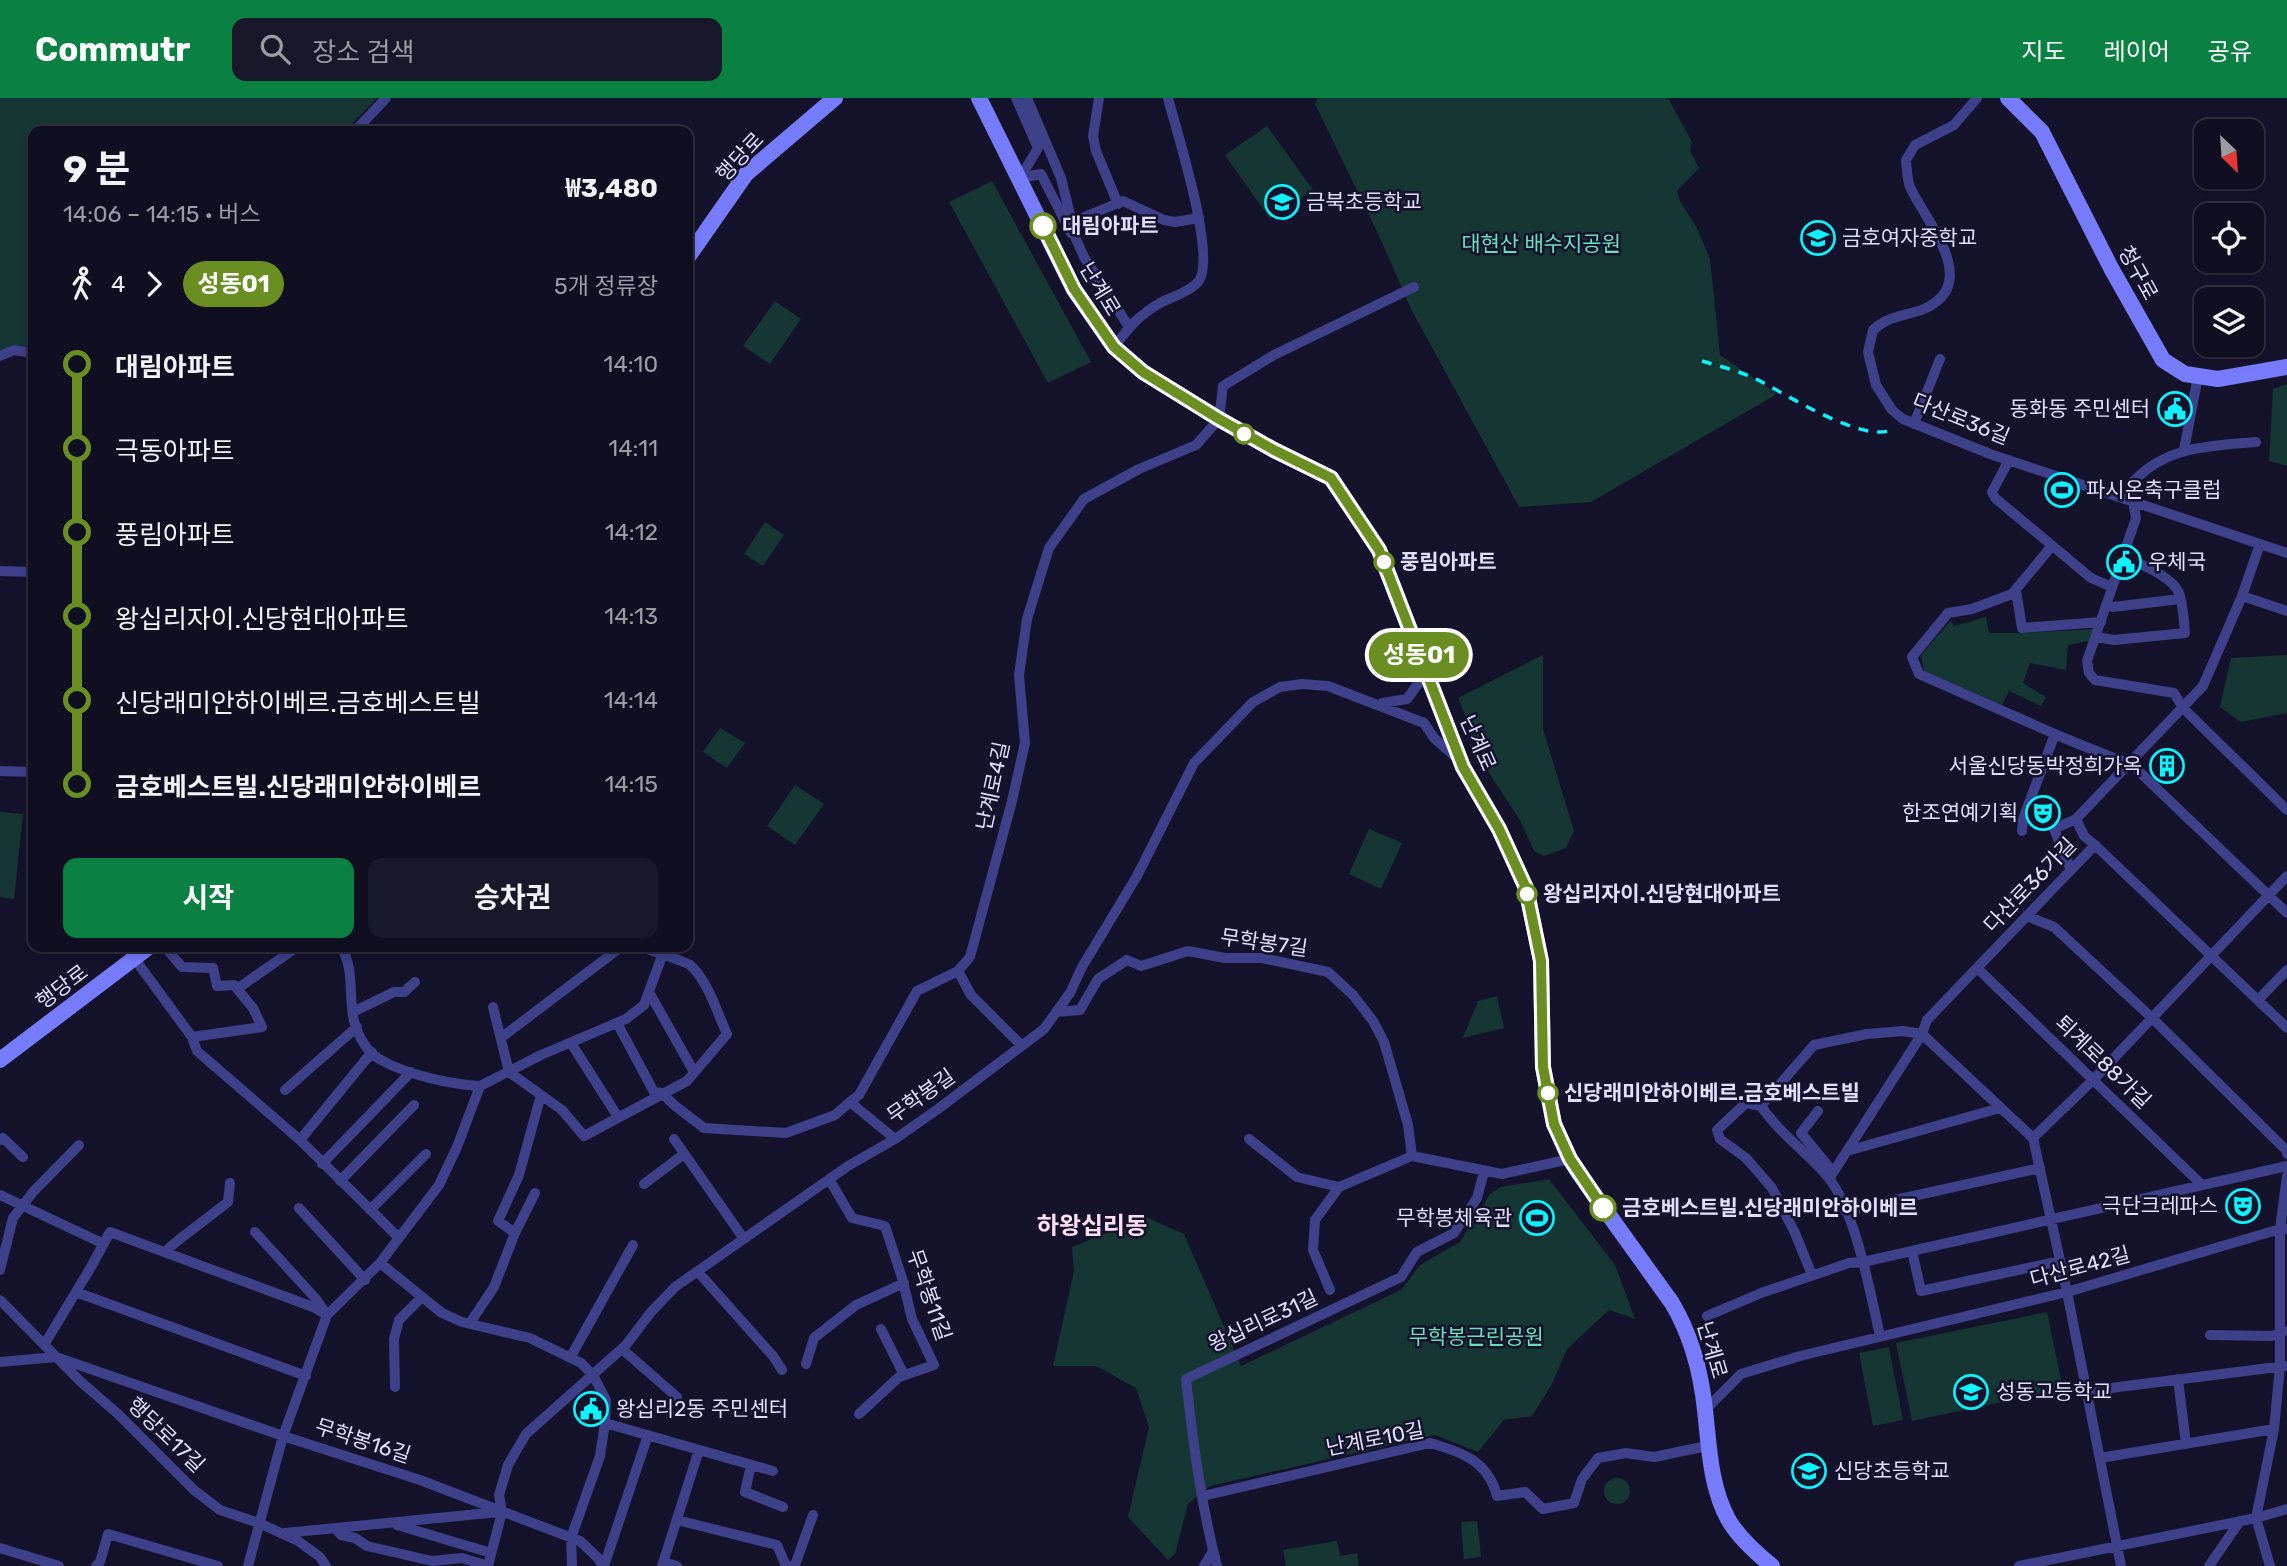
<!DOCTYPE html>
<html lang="ko">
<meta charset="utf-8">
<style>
:root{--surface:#100e21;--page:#19172a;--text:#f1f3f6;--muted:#9c9ca5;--line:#302e3f;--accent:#0b8043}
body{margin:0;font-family:Rubik,"Noto Sans KR",sans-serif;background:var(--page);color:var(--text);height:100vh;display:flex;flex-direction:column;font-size:26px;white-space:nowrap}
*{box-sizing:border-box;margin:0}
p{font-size:23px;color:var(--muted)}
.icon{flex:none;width:38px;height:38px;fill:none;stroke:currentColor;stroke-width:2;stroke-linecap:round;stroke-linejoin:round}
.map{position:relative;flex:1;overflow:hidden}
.drawer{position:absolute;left:28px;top:28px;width:665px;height:826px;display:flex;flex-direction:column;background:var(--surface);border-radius:14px;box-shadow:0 4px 10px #0003,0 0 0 2px var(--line)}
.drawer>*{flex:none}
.badge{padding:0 14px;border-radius:23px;font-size:24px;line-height:46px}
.needle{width:46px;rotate:155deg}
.fabs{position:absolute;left:2194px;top:21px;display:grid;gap:14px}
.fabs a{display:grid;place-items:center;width:70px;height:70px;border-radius:14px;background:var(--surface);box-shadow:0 4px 10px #0003,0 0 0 2px var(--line);font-size:35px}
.map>.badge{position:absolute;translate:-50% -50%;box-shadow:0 0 0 4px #fff}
.legs{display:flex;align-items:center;gap:10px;height:77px;padding:0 35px;font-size:23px}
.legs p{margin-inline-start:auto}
.overview{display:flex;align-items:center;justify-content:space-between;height:119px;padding:0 35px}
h1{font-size:38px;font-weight:700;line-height:52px}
.action{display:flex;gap:14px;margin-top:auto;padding:14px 35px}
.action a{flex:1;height:80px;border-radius:14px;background:var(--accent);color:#fff;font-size:28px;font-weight:700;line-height:80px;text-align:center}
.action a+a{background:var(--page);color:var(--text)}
ul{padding:0 35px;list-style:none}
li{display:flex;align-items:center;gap:24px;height:84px;font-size:26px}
li i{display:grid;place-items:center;width:10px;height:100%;margin:0 9px;background:currentColor}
li i::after{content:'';width:18px;height:18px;margin:-9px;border:5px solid;border-radius:50%;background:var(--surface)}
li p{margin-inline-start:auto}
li:first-child i{background:linear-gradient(#0000 50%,currentColor 0)}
li:last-child i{background:linear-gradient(currentColor 50%,#0000 0)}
header{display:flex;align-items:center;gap:42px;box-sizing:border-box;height:98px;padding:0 35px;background:var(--accent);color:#fff}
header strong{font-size:33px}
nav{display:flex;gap:38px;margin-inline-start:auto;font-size:24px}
.search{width:490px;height:63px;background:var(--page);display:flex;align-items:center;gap:18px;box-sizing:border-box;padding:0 24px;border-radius:14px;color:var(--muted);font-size:26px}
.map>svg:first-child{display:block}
.green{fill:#153633}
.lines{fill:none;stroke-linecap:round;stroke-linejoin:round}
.street{stroke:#3e408a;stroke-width:10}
.secondary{stroke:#777cfc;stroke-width:16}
.rail{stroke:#0ef3fb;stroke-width:3.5;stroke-dasharray:10 9;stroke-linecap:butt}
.line-1-casing{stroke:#fff;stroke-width:16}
.line-1{stroke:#6b8e23;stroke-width:10}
.stop-1-dot{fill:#fff;stroke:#6b8e23;stroke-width:3.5}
.labels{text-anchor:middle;stroke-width:5;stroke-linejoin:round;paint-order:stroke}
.street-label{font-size:21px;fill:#dfdefe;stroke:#15122c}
.poi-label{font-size:21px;fill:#dfdefe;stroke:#15122c;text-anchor:start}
.stop-label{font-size:21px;font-weight:bold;fill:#dfdefe;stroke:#15122c;text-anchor:start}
.park-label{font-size:21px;fill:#69dfba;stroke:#15122c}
.quarter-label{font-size:24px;font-weight:bold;fill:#fee0f5;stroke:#15122c}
</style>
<header>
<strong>Commutr</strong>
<div class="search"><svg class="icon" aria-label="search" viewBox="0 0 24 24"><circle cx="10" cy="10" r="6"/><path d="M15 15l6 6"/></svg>장소 검색</div>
<nav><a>지도</a><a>레이어</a><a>공유</a></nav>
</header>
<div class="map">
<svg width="2287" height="1468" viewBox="0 0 2287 1468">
<rect width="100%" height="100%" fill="#15122c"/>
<path class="green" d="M0 0H377L345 33H33V250L17 247 0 254Z
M1318 0H1668L1692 44 1690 53 1699 70 1677 93 1680 103 1697 130 1710 161 1720 257 1777 296 1591 404 1519 409 1411 211 1381 142 1315 6Z
M1267 28 1313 92 1270 121 1225 57Z
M992 83 1091 264 1048 285 949 104Z
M775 203 801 221 770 266 743 248Z
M2287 286V368L2269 363 2273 291Z
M765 424 784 437 763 468 744 456Z
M1986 519 1989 535H2023L2094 531 2089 543 2068 547 2066 572 2030 565 2023 585 2046 599 2041 608 2009 593 2002 607 1924 573 1921 557 1951 522 1954 528Z
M1543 557V631L1574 733 1566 750 1544 758 1534 753 1521 724 1487 672 1458 600Z
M2287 557V615L2241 624 2220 609 2231 560Z
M720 630 745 645 727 670 703 654Z
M795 687 824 706 795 747 767 728Z
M0 714 23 716 14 801 0 799Z
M1369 731 1402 745 1381 791 1349 776Z
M1497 898 1504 930 1463 940 1478 903Z
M1549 1081 1615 1167 1635 1221 1609 1212 1567 1251 1552 1286 1532 1318 1504 1322 1478 1354 1435 1337 1210 1388 1188 1406 1175 1456 1168 1462 1128 1419 1149 1329 1136 1290 1096 1268H1053L1074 1173 1072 1149 1146 1119 1184 1136 1241 1268 1401 1192 1420 1167 1460 1144 1490 1096 1501 1089Z
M2047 1214 2063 1291 1912 1323 1896 1245Z
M1889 1249 1903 1322 1873 1328 1859 1255Z
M1604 1393a13 13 0 1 1 26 0a13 13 0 1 1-26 0Z
M1477 1423 1481 1459 1464 1461 1461 1424Z
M1337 1443 1340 1458 1357 1455 1359 1468H1286L1283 1452Z"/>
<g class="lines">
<path class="street" d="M1016 0 1038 50 1020 80
M1027 0 1061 80 1076 141 1084 159 1129 229
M1099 0 1093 38 1096 53 1118 106
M1977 0 1954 27 1915 47 1906 62C1907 71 1907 81 1910 89 1924 120 1974 176 1936 204 1917 219 1894 213 1873 232L1868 254 1876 287 1892 312 1903 321 1990 356 2287 455
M355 33 386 0
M1020 80 1041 76 1071 135
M1072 124 1123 103 1164 122 1175 124 1199 120
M1114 249C1129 229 1138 218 1160 205 1172 199 1189 194 1198 184 1218 161 1176 32 1168 0
M0 258 14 252 33 255
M1914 326 1940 261
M2256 344C2210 348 2166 348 2133 384V403L2136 420 2087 563 2089 575 2095 582 2174 595 2183 610 2287 712
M2184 352 2198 278
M2009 362 1992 394 1995 400 2091 480 2112 489
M2051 449 2012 496 1972 511 1948 515 1912 559 1919 576 2064 640 2116 661 2130 665
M0 473 33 474
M2016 492 2022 530 2101 524
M2242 498 2287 513
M2106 507 2113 509 2180 501
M2096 539 2114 542 2185 535C2184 522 2183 507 2179 495 2172 478 2139 465 2123 459
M1382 605 1407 601 1425 576
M2130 665 2287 815
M0 673 33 674
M2022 733 2023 721 2055 636
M2095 747 2287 930
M2071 772 2054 731 2076 721 2203 588 2242 498 2260 446
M2027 818 2054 829 2151 919 2286 1052 2287 1056
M165 849 182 869 213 870 217 888 234 887 253 910 262 929 192 939
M341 849C355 871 348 898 354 923 358 938 367 955 381 962 408 977 449 986 480 988
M134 860 192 939 197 953 300 1042 399 1140
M1977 870 2201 1086
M958 873 971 897 1022 948
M237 891 297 849
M649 894 694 974
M2258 902 2287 872
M493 909 509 974 562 1012 584 1038 687 983 727 936C717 914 708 883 690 867 685 863 652 853 642 849
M353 914 394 894H404L415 884
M1056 914 1080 912 1098 881 1127 862 1141 868 1188 853 1225 860H1262L1328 874 1353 897 1373 923 1384 944 1408 1027 1412 1058
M617 925 654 994 662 995
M502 939 621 849
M571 945 618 1019
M285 992 357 929
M662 995 674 1007 704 1030 786 1035 835 1017 850 1004
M1761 1008 1814 947 1867 936 1903 933 1922 936 2033 1040 2067 1194 2121 1468
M1818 1013 1801 1035 1833 1074
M2033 1040 2094 981 2287 778
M674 1041 744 1141
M895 1041 850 1004 859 997 917 893 958 873 970 859 1012 703 1025 645 1019 577 1027 521 1049 450 1084 401 1139 371 1196 347 1219 321 1223 288 1274 257 1414 189
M1249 1041 1297 1079 1339 1089
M0 1042 3 1040 23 1059
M300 1042 372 954
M1847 1053 2000 1010
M1412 1058 1502 1076 1570 1061
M322 1066 411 974
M829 1081 852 1120 885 1128 902 1180 912 1221 934 1267 899 1279 859 1316
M1829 1081 1922 936 1927 922 2095 747 2084 738 2076 721
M340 1083 414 1007
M644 1086 684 1056
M0 1097 104 1146
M299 1110 365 1182
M370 1112 426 1056
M1845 1113 2040 1070
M255 1134 316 1201 325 1214
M515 1135 498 1123 519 1077 541 997
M1912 1153 1921 1193 2060 1163
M168 1156 169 1150 176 1144 228 1104 230 1085
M380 1165 442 1215 462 1224 530 1240 581 1265 593 1277 606 1302 605 1325 600 1358 571 1440 572 1468
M0 1172 13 1120 33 1094 79 1047
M698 1174 773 1258 782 1272
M1812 1177 1795 1135 1772 1090 1746 1060 1720 1041 1717 1032 1746 1005 1761 1008C1779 1035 1807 1054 1828 1079 1856 1114 1870 1194 1880 1238
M1330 1192 1313 1152 1315 1122 1339 1089 1412 1058
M76 1194 306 1278
M0 1202 80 1283 118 1316 194 1392 220 1412 259 1425 298 1443 320 1459 326 1468
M1707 1218 1761 1195 1849 1165 1863 1164 2287 1068
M470 1225 494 1189 515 1135 535 1095
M881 1231 904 1277
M2210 1237 2272 1238 2284 1233
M44 1247 91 1169 110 1134 313 1209 327 1217
M622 1251 677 1299
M570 1260 633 1147
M0 1264 56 1259 283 1338 420 1382 580 1443 598 1460 603 1468
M806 1266 814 1240 856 1207 904 1185
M2178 1281 2186 1346
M395 1289 394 1241 399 1222 422 1199
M2087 1293 2285 1268
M1705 1312 1741 1276 1800 1258 2067 1194 2280 1131H2287
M605 1325 773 1373
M2100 1360 2274 1331
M751 1367 745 1394 783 1409
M1203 1398 1430 1345C1462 1354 1488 1363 1497 1398L1525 1394 1543 1411 1574 1405 1582 1381 1598 1360 1626 1355 1654 1359 1707 1348
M677 1422 777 1447 786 1468
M397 1427 491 1455
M335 1430 341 1437 355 1440 367 1448 432 1463 462 1460 488 1468
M285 1435 499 1414
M0 1450 59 1468
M663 1464 677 1468
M96 1468 100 1464 108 1436 218 1468
M248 1468 283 1338 327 1217 380 1165 439 1087 457 1049 480 988 541 957 626 921 644 907 662 858
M488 1468 502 1414 499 1397 508 1367 526 1336 626 1247 651 1214 675 1189 848 1068 895 1041 938 1011 1044 931 1070 895 1082 869 1137 778 1194 665 1253 604 1280 589 1302 586 1328 588 1424 625 1434 640 1459 662
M604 1468 648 1337
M662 1468 699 1352
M791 1468 795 1467 813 1417
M1204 1468 1213 1453
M1217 1468C1201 1407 1193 1344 1186 1281L1401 1179 1417 1154 1454 1135 1477 1100 1484 1074
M2019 1468 2256 1420 2287 1411
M2209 1468 2240 1423
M2270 1468 2256 1420 2274 1331 2280 1268V1131L2287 1078"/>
<path class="secondary" d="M979 0 1074 192 1114 249 1143 274 1219 321 1274 352 1331 380 1379 452 1463 669 1499 731 1526 790 1541 863 1543 969 1554 1026 1570 1061 1578 1074 1672 1205C1691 1237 1701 1274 1705 1312 1709 1347 1710 1388 1728 1421 1738 1439 1756 1455 1772 1468
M2008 0 2042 34 2111 170 2163 262 2185 276 2218 281 2287 269
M688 159 746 76 835 0
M0 962 149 849"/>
<path class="rail" d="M1702 263C1719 268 1738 273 1754 280 1785 295 1863 347 1894 331"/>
</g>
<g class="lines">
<g class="line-1-casing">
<path id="line-1" d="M1043 128 1074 191 1114 249 1143 274 1219 321 1274 352 1331 380 1379 452 1463 669 1499 731 1526 790 1541 863 1543 969 1554 1026 1570 1061 1603 1110"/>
</g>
<use href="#line-1" class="line-1"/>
</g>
<defs>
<g id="school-ring" transform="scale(1.75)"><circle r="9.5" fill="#15122c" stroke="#0ef3fb" stroke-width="1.5"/><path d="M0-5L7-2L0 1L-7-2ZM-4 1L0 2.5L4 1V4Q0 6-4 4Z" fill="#0ef3fb"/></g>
<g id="civic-ring" transform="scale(1.75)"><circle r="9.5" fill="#15122c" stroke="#0ef3fb" stroke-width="1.5"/><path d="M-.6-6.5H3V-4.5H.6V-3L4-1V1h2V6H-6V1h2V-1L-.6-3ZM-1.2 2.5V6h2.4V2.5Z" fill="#0ef3fb"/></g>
<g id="stadium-ring" transform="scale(1.75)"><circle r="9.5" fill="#15122c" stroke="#0ef3fb" stroke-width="1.5"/><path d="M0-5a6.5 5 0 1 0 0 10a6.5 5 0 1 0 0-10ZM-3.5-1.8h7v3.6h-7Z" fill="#0ef3fb"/></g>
<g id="building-ring" transform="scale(1.75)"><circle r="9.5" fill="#15122c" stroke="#0ef3fb" stroke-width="1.5"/><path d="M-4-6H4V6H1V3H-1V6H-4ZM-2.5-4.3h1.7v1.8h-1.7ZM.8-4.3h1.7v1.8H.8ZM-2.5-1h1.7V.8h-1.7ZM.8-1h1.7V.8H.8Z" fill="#0ef3fb"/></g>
<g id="theatre-ring" transform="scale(1.75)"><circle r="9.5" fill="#15122c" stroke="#0ef3fb" stroke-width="1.5"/><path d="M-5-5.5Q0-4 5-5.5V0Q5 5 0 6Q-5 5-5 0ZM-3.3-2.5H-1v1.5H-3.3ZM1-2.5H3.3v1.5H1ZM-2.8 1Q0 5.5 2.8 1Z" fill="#0ef3fb"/></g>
</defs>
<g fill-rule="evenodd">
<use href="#school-ring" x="1282" y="104"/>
<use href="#school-ring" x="1818" y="140"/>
<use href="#civic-ring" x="2175" y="311"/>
<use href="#stadium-ring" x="2062" y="392"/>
<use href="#civic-ring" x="2124" y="464"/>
<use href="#building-ring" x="2167" y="668"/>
<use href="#theatre-ring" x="2043" y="715"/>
<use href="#theatre-ring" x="2243" y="1108"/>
<use href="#stadium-ring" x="1537" y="1120"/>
<use href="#school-ring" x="1971" y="1294"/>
<use href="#civic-ring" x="591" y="1311"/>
<use href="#school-ring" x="1809" y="1373"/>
</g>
<g class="stop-1-dot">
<circle cx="1043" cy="128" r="12"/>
<circle cx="1244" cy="336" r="9"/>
<circle cx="1384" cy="464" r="9"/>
<circle cx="1527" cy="796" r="9"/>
<circle cx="1548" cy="995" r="9"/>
<circle cx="1603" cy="1110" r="12"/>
</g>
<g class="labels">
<g class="street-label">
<text transform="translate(740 59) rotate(-47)" y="7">행당로</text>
<text transform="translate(2138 175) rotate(61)" y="7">청구로</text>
<text transform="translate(1100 191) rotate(59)" y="7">난계로</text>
<text transform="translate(1961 321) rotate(22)" y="7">다산로36길</text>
<text transform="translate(1478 645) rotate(66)" y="7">난계로</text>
<text transform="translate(993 688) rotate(-78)" y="7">난계로4길</text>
<text transform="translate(2030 787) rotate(-46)" y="7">다산로36가길</text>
<text transform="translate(1264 845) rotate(8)" y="7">무학봉7길</text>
<text transform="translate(62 889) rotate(-37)" y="7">행당로</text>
<text transform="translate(2103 964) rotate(44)" y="7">퇴계로88가길</text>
<text transform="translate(921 998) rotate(-35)" y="7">무학봉길</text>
<text transform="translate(2080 1169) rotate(-15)" y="7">다산로42길</text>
<text transform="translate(929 1197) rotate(71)" y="7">무학봉11길</text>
<text transform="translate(1263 1223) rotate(-25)" y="7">왕십리로31길</text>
<text transform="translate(1712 1252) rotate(74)" y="7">난계로</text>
<text transform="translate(166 1337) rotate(44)" y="7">행당로17길</text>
<text transform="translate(1375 1341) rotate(-11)" y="7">난계로10길</text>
<text transform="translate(363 1343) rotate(18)" y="7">무학봉16길</text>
</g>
<g class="poi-label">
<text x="1306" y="111">금북초등학교</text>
<text x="1842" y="147">금호여자중학교</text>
<text x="2150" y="318" text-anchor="end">동화동 주민센터</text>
<text x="2086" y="399">파시온축구클럽</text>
<text x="2148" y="471">우체국</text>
<text x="2142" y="675" text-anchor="end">서울신당동박정희가옥</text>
<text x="2018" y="722" text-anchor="end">한조연예기획</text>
<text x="2218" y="1115" text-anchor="end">극단크레파스</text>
<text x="1512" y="1127" text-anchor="end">무학봉체육관</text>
<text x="1996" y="1301">성동고등학교</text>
<text x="616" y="1318">왕십리2동 주민센터</text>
<text x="1834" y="1380">신당초등학교</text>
</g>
<g class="stop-label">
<text x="1062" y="135">대림아파트</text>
<text x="1400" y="471">풍림아파트</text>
<text x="1543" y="803">왕십리자이.신당현대아파트</text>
<text x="1564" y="1002">신당래미안하이베르.금호베스트빌</text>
<text x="1622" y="1117">금호베스트빌.신당래미안하이베르</text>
</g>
<g class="park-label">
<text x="1541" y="153">대현산 배수지공원</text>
<text x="1476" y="1246">무학봉근린공원</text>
</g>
<g class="quarter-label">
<text x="1092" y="1136">하왕십리동</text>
</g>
</g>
</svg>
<div class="fabs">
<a><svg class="needle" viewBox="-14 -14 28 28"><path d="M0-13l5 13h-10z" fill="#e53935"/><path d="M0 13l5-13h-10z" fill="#9c9ca5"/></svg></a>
<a><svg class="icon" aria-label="locate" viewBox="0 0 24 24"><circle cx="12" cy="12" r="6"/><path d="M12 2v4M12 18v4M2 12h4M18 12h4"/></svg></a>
<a><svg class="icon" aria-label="layers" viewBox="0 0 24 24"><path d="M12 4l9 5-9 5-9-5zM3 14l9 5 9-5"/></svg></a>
</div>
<b class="badge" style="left:1419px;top:557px;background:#6b8e23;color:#fff">성동01</b>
<section class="drawer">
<div class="overview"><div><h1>9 분</h1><p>14:06 – 14:15 · 버스</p></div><b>₩3,480</b></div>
<div class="legs"><svg class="icon" aria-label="walk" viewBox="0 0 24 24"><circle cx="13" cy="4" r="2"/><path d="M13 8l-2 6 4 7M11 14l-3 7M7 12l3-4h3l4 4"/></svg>4<svg class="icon" aria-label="forward" viewBox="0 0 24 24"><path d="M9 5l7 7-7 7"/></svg><b class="badge" style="background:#6b8e23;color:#fff">성동01</b><p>5개 정류장</p></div>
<ul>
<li><i style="color:#6b8e23"></i><b>대림아파트</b><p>14:10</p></li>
<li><i style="color:#6b8e23"></i><span>극동아파트</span><p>14:11</p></li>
<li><i style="color:#6b8e23"></i><span>풍림아파트</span><p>14:12</p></li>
<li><i style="color:#6b8e23"></i><span>왕십리자이.신당현대아파트</span><p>14:13</p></li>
<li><i style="color:#6b8e23"></i><span>신당래미안하이베르.금호베스트빌</span><p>14:14</p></li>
<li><i style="color:#6b8e23"></i><b>금호베스트빌.신당래미안하이베르</b><p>14:15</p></li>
</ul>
<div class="action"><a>시작</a><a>승차권</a></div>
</section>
</div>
